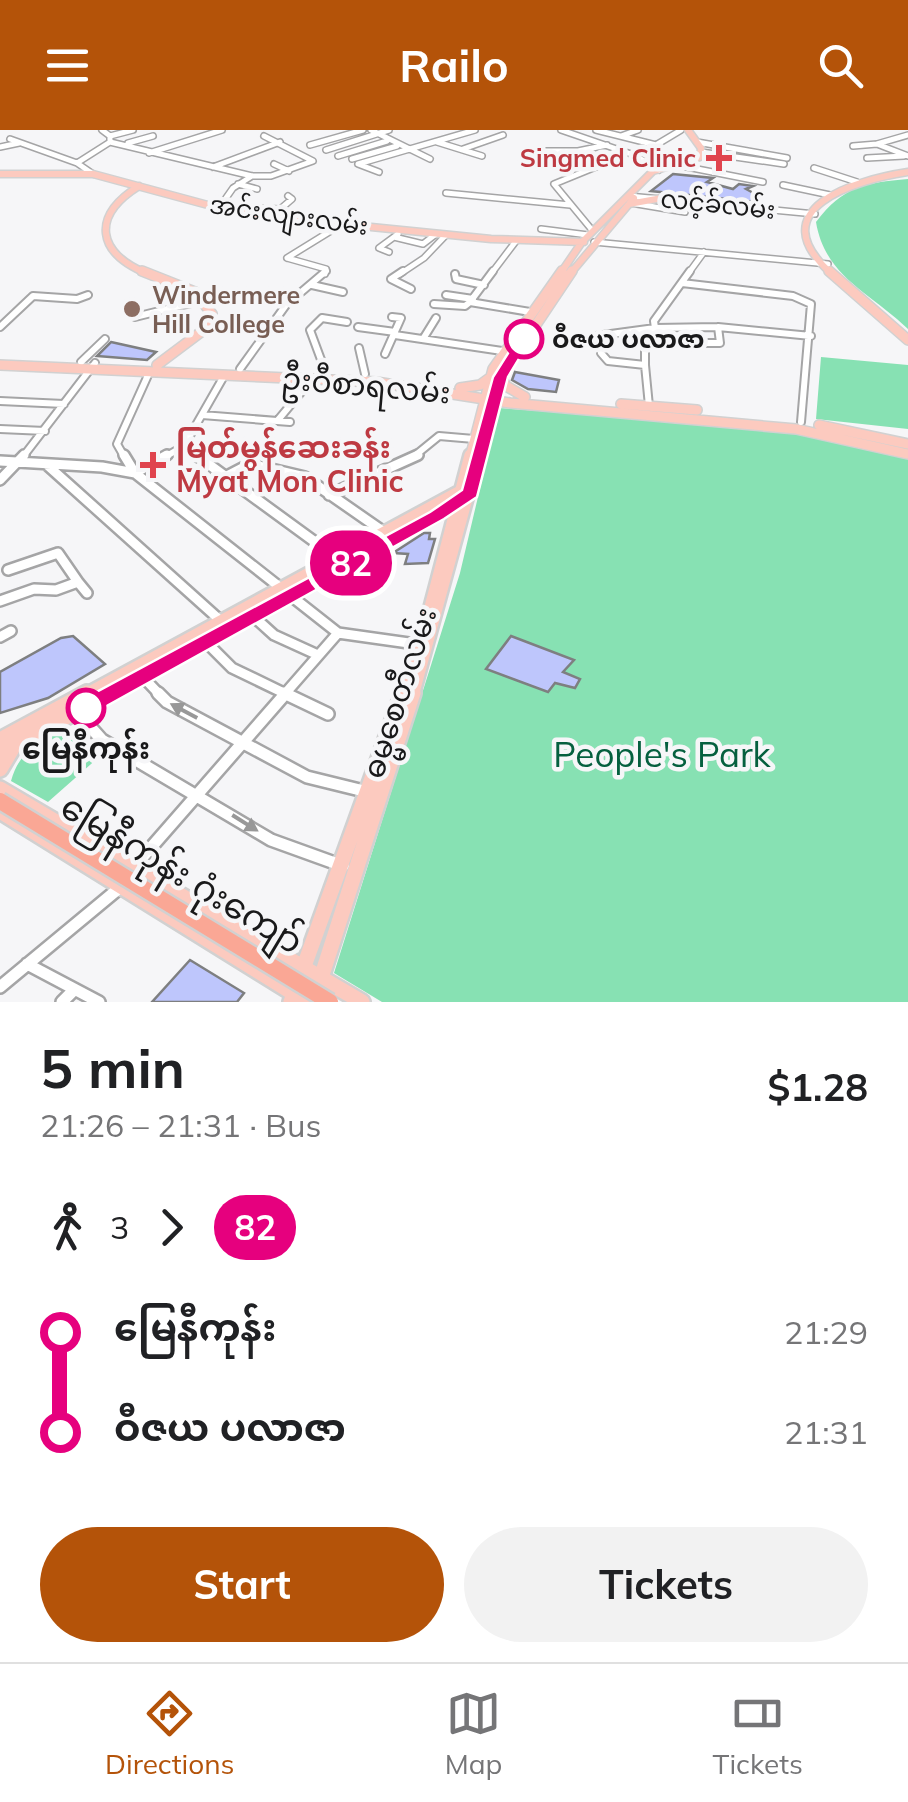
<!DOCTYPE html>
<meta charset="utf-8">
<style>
:root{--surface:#fff;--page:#f2f2f2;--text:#202124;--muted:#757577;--line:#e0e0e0;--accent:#b45309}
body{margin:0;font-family:Mulish,"Noto Sans Myanmar",sans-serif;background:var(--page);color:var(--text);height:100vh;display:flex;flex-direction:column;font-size:38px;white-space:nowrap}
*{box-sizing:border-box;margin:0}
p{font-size:32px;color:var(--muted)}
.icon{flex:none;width:55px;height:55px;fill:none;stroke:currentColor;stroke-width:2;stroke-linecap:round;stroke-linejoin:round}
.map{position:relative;height:872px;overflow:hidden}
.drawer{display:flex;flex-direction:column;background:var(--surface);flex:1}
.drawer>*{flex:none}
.badge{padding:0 20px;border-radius:32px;font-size:35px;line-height:65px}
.map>.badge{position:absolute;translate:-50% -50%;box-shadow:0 0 0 5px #fff}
.legs{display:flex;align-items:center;gap:15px;height:110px;padding:0 40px;font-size:32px}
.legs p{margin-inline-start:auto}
.head{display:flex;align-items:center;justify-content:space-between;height:170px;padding:0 40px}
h1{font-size:55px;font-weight:700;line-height:75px}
.button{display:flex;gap:20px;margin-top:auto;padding:20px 40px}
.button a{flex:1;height:115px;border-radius:60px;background:var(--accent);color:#fff;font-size:40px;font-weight:700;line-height:115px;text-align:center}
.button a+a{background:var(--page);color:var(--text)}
ul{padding:0 40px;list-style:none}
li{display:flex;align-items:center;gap:35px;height:100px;font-size:38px}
li i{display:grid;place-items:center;width:15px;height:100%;margin:0 12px;background:currentColor}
li i::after{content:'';width:25px;height:25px;margin:-12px;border:8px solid;border-radius:50%;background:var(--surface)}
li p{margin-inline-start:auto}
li:first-child i{background:linear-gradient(#0000 50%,currentColor 0)}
li:last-child i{background:linear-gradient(currentColor 50%,#0000 0)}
header{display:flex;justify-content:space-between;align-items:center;height:130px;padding:0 40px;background:var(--accent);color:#fff;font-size:45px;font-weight:700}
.dock{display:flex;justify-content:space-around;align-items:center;height:140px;border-top:2px solid var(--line);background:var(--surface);font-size:28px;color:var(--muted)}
.dock a{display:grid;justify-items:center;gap:5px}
.dock .active{color:var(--accent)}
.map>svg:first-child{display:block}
.green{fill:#87e1b3}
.building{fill:#bec6fc;stroke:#7e7f80;stroke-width:2.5}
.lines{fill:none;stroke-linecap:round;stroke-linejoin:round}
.minor-far3-casing{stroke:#a5a5a6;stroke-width:8}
.minor-far2-casing{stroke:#a5a5a6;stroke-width:10}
.minor-far1-casing{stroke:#a5a5a6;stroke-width:14}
.minor-casing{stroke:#a5a5a6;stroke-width:16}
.major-far3-casing{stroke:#d1d1d1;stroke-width:9}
.major-far2-casing{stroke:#d1d1d1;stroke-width:12}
.major-far1-casing{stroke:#d1d1d1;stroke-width:16}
.major-casing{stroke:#d1d1d1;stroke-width:20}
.minor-far3{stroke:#fff;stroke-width:5}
.minor-far2{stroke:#fff;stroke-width:6}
.minor-far1{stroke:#fff;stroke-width:9}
.minor{stroke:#fff;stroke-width:11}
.major-far3{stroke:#fccabf;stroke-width:6}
.major-far2{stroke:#fccabf;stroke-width:9}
.major-far1{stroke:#fccabf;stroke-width:11}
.major{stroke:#fccabf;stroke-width:15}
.highway-bridge-casing{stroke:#d1d1d1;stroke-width:21;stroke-linecap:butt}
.highway-bridge{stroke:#faa795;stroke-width:16}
.oneway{fill:#989898}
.line-1{fill:#e6007e;stroke:#fff;stroke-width:2.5}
.health-dot{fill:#e0444e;stroke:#f6f6f8;stroke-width:4}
.education-dot{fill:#8d6e63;stroke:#f6f6f8;stroke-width:4}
.stop-1-dot{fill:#fff;stroke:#e6007e;stroke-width:5}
.labels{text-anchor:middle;stroke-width:9;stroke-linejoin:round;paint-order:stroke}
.far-health-label{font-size:25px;font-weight:bold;fill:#be3a42;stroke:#f6f6f8;text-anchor:end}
.far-street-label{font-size:25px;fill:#19191a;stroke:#f6f6f8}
.far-education-label{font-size:25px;font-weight:bold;fill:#785e54;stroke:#f6f6f8;text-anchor:start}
.far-stop-label{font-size:25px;font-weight:bold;fill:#19191a;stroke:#f6f6f8;text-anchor:start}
.street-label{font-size:30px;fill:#19191a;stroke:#f6f6f8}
.health-label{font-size:30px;font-weight:bold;fill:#be3a42;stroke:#f6f6f8;text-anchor:start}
.stop-label{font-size:30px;font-weight:bold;fill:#19191a;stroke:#f6f6f8}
.near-park-label{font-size:35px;fill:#05603f;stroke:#f6f6f8}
.near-street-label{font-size:35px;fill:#19191a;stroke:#f6f6f8}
</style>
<header><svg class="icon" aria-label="menu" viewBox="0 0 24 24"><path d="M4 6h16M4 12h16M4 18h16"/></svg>Railo<svg class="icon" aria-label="search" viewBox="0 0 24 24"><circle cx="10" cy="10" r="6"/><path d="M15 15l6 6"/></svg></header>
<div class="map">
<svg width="908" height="872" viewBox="0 0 908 872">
<rect width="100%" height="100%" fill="#f6f6f8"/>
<path class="green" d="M908 49V199C871 163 825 147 816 92 843 56 865 53 908 49Z
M821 227 908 235V299L816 289Z
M499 278 749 296 830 308 908 329V872H382L334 843 460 443Z
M59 601 99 627 48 672 11 651C19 623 34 615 59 601Z"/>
<path class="building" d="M673 44 713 48 707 52 733 59 739 54 753 56 746 59 757 65 755 72 651 61Z
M111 212 156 222 147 230 97 226Z
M515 242 559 250 556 262 528 259 512 250Z
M424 403H430L429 409H435L428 433 405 434 408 424 393 423Z
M73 506 105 534 48 568 0 583V542L61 508Z
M511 506 574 530 563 542 580 549 575 558 555 553 548 562 486 539Z
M190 830 244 863 237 872H152Z"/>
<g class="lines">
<g class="minor-far3-casing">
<path id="minor-far3" d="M371 0 430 29
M561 0 634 25 659 40
M596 0 656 15 681 0
M110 6 133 0
M621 6 638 0
M10 9 77 33
M110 12 252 46H271L313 31 264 6
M437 12 482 26
M697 12 787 28
M128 13 153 6
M877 14 908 5
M310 15 363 0
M853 16 877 14 908 26
M0 17 19 13
M463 19 503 5
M326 20 389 0
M532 21H578L607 15
M701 22 784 34
M149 23 222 0
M583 24 598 36 554 54 592 100
M338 26 387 11
M867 28 904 26
M352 29 397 16
M274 34 289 41
M677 35 763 52
M213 37 280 12
M814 38 857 52
M379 42 358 34 475 0
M93 44 77 33 110 12V6L102 0
M238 54 257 59
M783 55 830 65
M446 63 570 75
M629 66 815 84
M631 73 685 82
M219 78 233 58 252 46
M260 78 278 79
M271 87 292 69 288 66
M541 99 588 105
M394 107 423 114 436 104
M594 112 828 134
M389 122 379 118 398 104
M287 128 342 94
M287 128 326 139 325 144
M400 144 424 128 446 105
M491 144 516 111
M688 144 704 122"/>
</g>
<g class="minor-far2-casing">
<path id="minor-far2" d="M403 141 391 149 411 159
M690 141 654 191 655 198 718 197 811 206
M455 144 456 149 484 155
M682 153 793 166 811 174 801 292
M312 155 343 162
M446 165 473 169
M470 172 493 141
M434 174 465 176 470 172 530 182
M135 187 204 170
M0 197 33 166 77 169 88 165
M358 197 395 202
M395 205 502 221
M596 206 655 198
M423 209 436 188
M681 213H720L718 197
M359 218 365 244
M645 218V235
M601 223 608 231 645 235 649 276
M385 224 401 188 392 187
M81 232 105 209
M240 239 286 175 326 141
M320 240 323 235 310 200 322 188 347 192
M0 271 64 274
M202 285 290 292
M278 290 313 248
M0 299 45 301
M184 316 200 328
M22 328 95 233
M125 328 117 314 149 243
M163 328 184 316 224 246
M412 328 439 306 474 309"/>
</g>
<g class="minor-far1-casing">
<path id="minor-far1" d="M124 325 135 343 338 503 423 515
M196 325 337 428
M0 331 102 337 135 343 167 325
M46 334 221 491
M225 347 250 334 305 347 384 402
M0 350 24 325
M329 365 418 325
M8 440 58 423 78 452
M0 471 34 459 56 460 78 452 87 463
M253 486 274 505 318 525
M0 507 11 501
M206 512 232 538 290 566
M143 547 161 566
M283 566 338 503"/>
</g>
<g class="minor-casing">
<path id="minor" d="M158 563 167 572 307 647 368 662
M284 563 328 584
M77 582 102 610 271 710 343 736
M134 737 286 563
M27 834 99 872
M0 857 123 755
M62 872 74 860"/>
</g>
<g class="major-far3-casing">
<path id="major-far3" d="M0 44H93L219 78 281 88 491 109 584 112
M139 56C91 86 96 123 148 144
M629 74 662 68
M560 144 582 112 653 41 700 27 701 18 688 0
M570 144 634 68
M832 144C758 79 855 50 908 42"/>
</g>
<g class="major-far2-casing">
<path id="major-far2" d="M142 141 195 162 212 184 201 202 157 235
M829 141 908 210
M0 235 376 252 510 273 796 299 908 324
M501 247 506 256 525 267
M460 258 480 255 491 247
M621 274 697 280
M819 295 908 314
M470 328 493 239 562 141
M479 328 501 247 572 141"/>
</g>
<g class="major-far1-casing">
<path id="major-far1" d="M82 566 460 361
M105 566 455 375
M402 566 420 515 470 325
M413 566 479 325"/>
</g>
<g class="major-casing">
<path id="major" d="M0 610 87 563
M0 623 110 563
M0 639 12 619
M0 659 362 872
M0 681 298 866
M291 872 403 563
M304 872 321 848 413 563"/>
</g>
<use href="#minor-far3" class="minor-far3"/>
<use href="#minor-far2" class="minor-far2"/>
<use href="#minor-far1" class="minor-far1"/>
<use href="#minor" class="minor"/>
<use href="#major-far3" class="major-far3"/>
<use href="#major-far2" class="major-far2"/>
<use href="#major-far1" class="major-far1"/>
<use href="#major" class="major"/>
<g class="highway-bridge-casing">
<path id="highway-bridge" d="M0 671 330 872"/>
</g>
<use href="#highway-bridge" class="highway-bridge"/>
</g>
<defs><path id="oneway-solid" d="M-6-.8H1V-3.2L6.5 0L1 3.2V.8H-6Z" transform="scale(2.5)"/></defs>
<g class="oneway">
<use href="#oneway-solid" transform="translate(184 581) rotate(-152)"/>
<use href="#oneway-solid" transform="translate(245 693) rotate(32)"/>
</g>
<path class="line-1" d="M524 205 531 209 508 247 477 367 444 389 94 583H78L74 578 78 572 430 382 462 360 493 247 519 206Z"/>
<g class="health-dot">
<path d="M714 13h10v10h10v10h-10v10h-10v-10h-10v-10h10z"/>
<path d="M148 320h10v10h10v10h-10v10h-10v-10h-10v-10h10z"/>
</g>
<circle class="education-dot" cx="132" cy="179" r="10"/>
<g class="stop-1-dot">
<circle cx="524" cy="209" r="18"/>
<circle cx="86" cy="578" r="18"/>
</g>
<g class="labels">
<g class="far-health-label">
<text x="696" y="37">Singmed Clinic</text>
</g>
<g class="far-street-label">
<text transform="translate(718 74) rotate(6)" y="9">လင့်ခ်လမ်း</text>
<text transform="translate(289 85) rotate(8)" y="9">အင်းလျားလမ်း</text>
</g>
<g class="far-education-label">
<text x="152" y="174">Windermere<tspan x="152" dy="29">Hill College</tspan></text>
</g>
<g class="far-stop-label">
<text x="552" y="218">ဝီဇယ ပလာဇာ</text>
</g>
<g class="street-label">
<text transform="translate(366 256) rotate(5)" y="10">ဦးဝီစာရလမ်း</text>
<text transform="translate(400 563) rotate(-72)" y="10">ဓမ္မစေတီလမ်း</text>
</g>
<g class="health-label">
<text x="176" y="328">မြတ်မွန်ဆေးခန်း<tspan x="176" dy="34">Myat Mon Clinic</tspan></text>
</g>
<g class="stop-label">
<text x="86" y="629">မြေနီကုန်း</text>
</g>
<g class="near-park-label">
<text x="662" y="637">People's Park</text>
</g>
<g class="near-street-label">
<text transform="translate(182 744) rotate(31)" y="12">မြေနီကုန်း ဂုံးကျော်</text>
</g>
</g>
</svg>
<b class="badge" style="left:351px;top:433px;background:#e6007e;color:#fff">82</b>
</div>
<section class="drawer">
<div class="head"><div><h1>5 min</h1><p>21:26 – 21:31 · Bus</p></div><b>$1.28</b></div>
<div class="legs"><svg class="icon" aria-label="walk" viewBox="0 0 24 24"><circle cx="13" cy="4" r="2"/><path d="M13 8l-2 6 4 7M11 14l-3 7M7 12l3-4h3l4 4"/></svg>3<svg class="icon" aria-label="forward" viewBox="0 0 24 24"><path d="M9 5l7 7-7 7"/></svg><b class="badge" style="background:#e6007e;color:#fff">82</b></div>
<ul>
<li><i style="color:#e6007e"></i><b>မြေနီကုန်း</b><p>21:29</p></li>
<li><i style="color:#e6007e"></i><b>ဝီဇယ ပလာဇာ</b><p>21:31</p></li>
</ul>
<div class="button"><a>Start</a><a>Tickets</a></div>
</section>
<nav class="dock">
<a class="active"><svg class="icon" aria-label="directions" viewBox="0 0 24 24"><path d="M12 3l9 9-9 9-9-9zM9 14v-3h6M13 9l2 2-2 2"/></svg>Directions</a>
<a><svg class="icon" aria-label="map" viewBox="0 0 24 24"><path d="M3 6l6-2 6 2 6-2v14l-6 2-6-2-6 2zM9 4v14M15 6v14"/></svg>Map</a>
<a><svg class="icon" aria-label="tickets" viewBox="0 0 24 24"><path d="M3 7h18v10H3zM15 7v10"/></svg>Tickets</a>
</nav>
